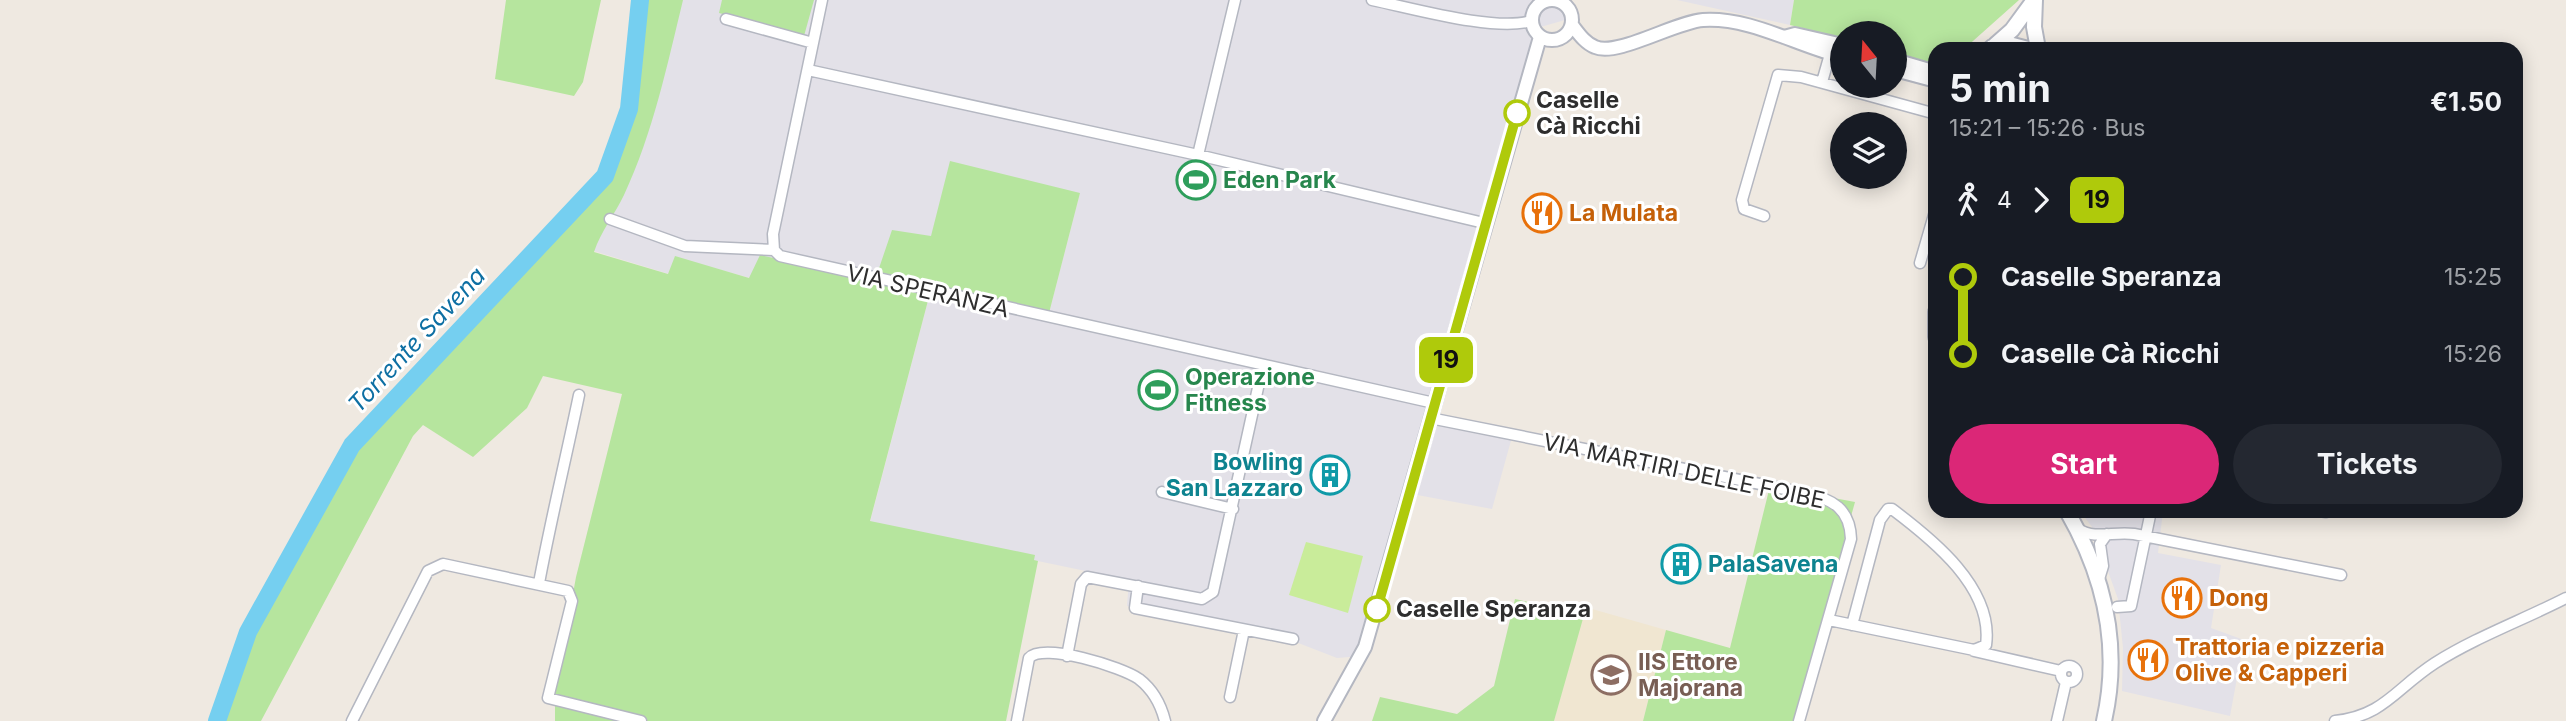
<!DOCTYPE html>
<meta charset="utf-8">
<style>
:root{--surface:#171b24;--page:#242831;--text:#f1f3f6;--muted:#9ea1a6;--accent:#db2777}
body{margin:0;font-family:Inter,sans-serif;background:var(--page);color:var(--text);height:100vh;display:flex;flex-direction:column;font-size:26px;white-space:nowrap}
*{box-sizing:border-box;margin:0}
p{font-size:23px;color:var(--muted)}
.icon{flex:none;width:38px;height:38px;fill:none;stroke:currentColor;stroke-width:2;stroke-linecap:round;stroke-linejoin:round}
.map{position:relative;flex:1;overflow:hidden}
.details{position:absolute;left:1928px;top:42px;width:595px;height:476px;display:flex;flex-direction:column;background:var(--surface);border-radius:21px;box-shadow:0 4px 18px #0003}
.details>*{flex:none}
.badge{padding:0 14px;border-radius:10px;font-size:24px;line-height:46px}
.needle{width:46px;rotate:342deg}
.buttons{position:absolute;left:1830px;top:21px;display:grid;gap:14px}
.buttons a{display:grid;place-items:center;width:77px;height:77px;border-radius:50%;background:var(--surface);box-shadow:0 4px 18px #0003;font-size:35px}
.map>.badge{position:absolute;translate:-50% -50%;box-shadow:0 0 0 4px #fff}
.legs{display:flex;align-items:center;gap:10px;height:77px;padding:0 21px;font-size:23px}
.legs p{margin-inline-start:auto}
.summary{display:flex;align-items:center;justify-content:space-between;height:119px;padding:0 21px}
h1{font-size:38px;font-weight:700;line-height:52px}
.button{display:flex;gap:14px;margin-top:auto;padding:14px 21px}
.button a{flex:1;height:80px;border-radius:42px;background:var(--accent);color:#fff;font-size:28px;font-weight:700;line-height:80px;text-align:center}
.button a+a{background:var(--page);color:var(--text)}
ul{padding:0 21px;list-style:none}
li{display:flex;align-items:center;gap:24px;height:77px;font-size:26px}
li i{display:grid;place-items:center;width:10px;height:100%;margin:0 9px;background:currentColor}
li i::after{content:'';width:18px;height:18px;margin:-9px;border:5px solid;border-radius:50%;background:var(--surface)}
li p{margin-inline-start:auto}
li:first-child i{background:linear-gradient(#0000 50%,currentColor 0)}
li:last-child i{background:linear-gradient(currentColor 50%,#0000 0)}
.map>svg:first-child{display:block}
.industrial{fill:#e3e1e8}
.education{fill:#f0e6d1}
.green{fill:#b6e59e}
.pitch{fill:#c9ec9a}
.lines{fill:none;stroke-linecap:round;stroke-linejoin:round}
.river{stroke:#75cff0;stroke-width:18}
.minor-casing{stroke:#b4b7c1;stroke-width:13}
.tertiary-casing{stroke:#b4b7c1;stroke-width:16}
.secondary-casing{stroke:#b4b7c1;stroke-width:18}
.minor{stroke:#fff;stroke-width:10}
.tertiary{stroke:#fff;stroke-width:12}
.secondary{stroke:#fff;stroke-width:14}
.line-1-casing{stroke:#fff;stroke-width:16}
.line-1{stroke:#afca0b;stroke-width:10}
.stop-1-dot{fill:#fff;stroke:#afca0b;stroke-width:3.5}
.labels{text-anchor:middle;stroke-width:6;stroke-linejoin:round;paint-order:stroke}
.stop-label{font-size:23px;font-weight:bold;fill:#2e2e2e;stroke:#fff;text-anchor:start}
.leisure-label{font-size:23px;font-weight:bold;fill:#27864d;stroke:#fff;text-anchor:start}
.food-label{font-size:23px;font-weight:bold;fill:#c56008;stroke:#fff;text-anchor:start}
.street-label{font-size:23px;fill:#2e2e2e;stroke:#fff}
.culture-label{font-size:23px;font-weight:bold;fill:#0d838f;stroke:#fff;text-anchor:end}
.education-label{font-size:23px;font-weight:bold;fill:#785e54;stroke:#fff;text-anchor:start}
.water-label{font-size:24px;font-style:italic;fill:#0d6fa3;stroke:#fff}
</style>
<div class="map">
<svg width="2566" height="721" viewBox="0 0 2566 721">
<rect width="100%" height="100%" fill="#efe9e1"/>
<path class="industrial" d="M671 0H1569L1572 18 1537 28 1426 421 1512 437 1492 509 1412 494 1362 656 1337 658 1288 639 1127 606 1129 580 869 526 930 293 1048 317 1080 193 931 236 875 280 750 278 675 257 669 274 581 247Z
M1677 0H1794L1790 25Z
M2080 511H2163L2158 553 2221 565 2211 628 2244 640 2230 716 2122 691 2123 648 2118 599 2092 527Z"/>
<path class="education" d="M1585 607 1666 630 1643 721H1554Z"/>
<path class="green" d="M506 0H601L583 82 574 96 495 79Z
M640 0H683C667 66 653 133 624 195 615 214 601 231 594 252L668 274 675 256 749 278 760 255 875 280 892 230 931 236 950 161 1080 193 1048 317 930 293 870 521 1035 555 1034 560 1038 561 1006 721H555V694L576 577 622 394 543 376 527 408 473 457 423 425 413 436 261 721H217L248 632 352 445 605 176 629 109Z
M722 0H814L804 36 719 13Z
M1794 0H2019L1964 49H1936L1935 63H1931L1895 53V33H1843V38L1790 25Z
M1770 486 1855 502 1794 721H1643L1666 630 1730 648Z
M1515 599 1584 615 1554 721H1372L1380 697 1457 714 1494 686Z"/>
<path class="pitch" d="M1306 542 1363 556 1348 613 1289 595Z"/>
<g class="lines">
<path class="river" d="M217 721 248 632 352 445 605 176 629 109 640 0"/>
<g class="minor-casing">
<path id="minor" d="M822 0 773 234 774 250 780 256 1434 403
M1372 0C1412 8 1495 32 1531 21
M1547 1 1548 0
M726 19 813 43
M808 70 1198 155 1484 223
M1822 82 1830 54
M1198 155 1235 0
M1764 216 1744 209 1742 200 1778 75 1801 77 1936 114
M610 219 685 246 774 250
M1920 263 1936 208
M1430 418 1805 493C1833 499 1850 509 1851 539L1799 721
M1162 492 1233 509
M2319 511 2326 512
M2078 529C2096 540 2113 531 2134 534L2341 575
M2099 579 2103 566 2100 544 2107 534
M539 583C551 519 566 458 579 395
M1138 586 1135 608 1293 639
M2117 607 2131 606 2151 511
M1829 620 1974 650 1986 645C1994 588 1932 539 1892 509H1888L1880 520 1852 625
M1974 651 2061 671
M1067 656 1081 584 1087 577 1202 599 1213 592 1263 365
M2061 674a8 8 0 1 1 16 0a8 8 0 1 1-16 0Z
M1230 697 1244 630
M352 721 428 571 443 564 568 591 572 601 548 698 641 721
M1017 721 1029 658C1043 642 1122 667 1139 679 1152 689 1161 705 1165 721
M2057 721 2066 682
M2335 721C2384 716 2396 688 2435 663 2476 637 2523 620 2566 598"/>
</g>
<g class="tertiary-casing">
<path id="tertiary" d="M1532 20a20 20 0 1 1 40 0a20 20 0 1 1-40 0Z
M1572 25C1579 34 1585 43 1595 47 1617 57 1675 22 1703 20 1751 17 1797 46 1843 57
M1784 37 1795 34 1843 45
M1895 60 1936 72
M1895 70 1936 81
M1324 721 1365 647 1540 37"/>
</g>
<g class="secondary-casing">
<path id="secondary" d="M2035 0 2034 27 2038 49
M1995 45 2012 30 2034 0
M1992 47 2009 44 2028 49
M1936 312V337
M2067 511C2105 577 2121 646 2104 721"/>
</g>
<use href="#minor" class="minor"/>
<use href="#tertiary" class="tertiary"/>
<use href="#secondary" class="secondary"/>
</g>
<g class="lines">
<g class="line-1-casing">
<path id="line-1" d="M1377 609 1517 113"/>
</g>
<use href="#line-1" class="line-1"/>
</g>
<defs>
<g id="stadium-ring" transform="scale(2.0125)"><circle r="9.5" fill="#fff" stroke="#2e9e5b" stroke-width="1.5"/><path d="M0-5a6.5 5 0 1 0 0 10a6.5 5 0 1 0 0-10ZM-3.5-1.8h7v3.6h-7Z" fill="#2e9e5b"/></g>
<g id="restaurant-ring" transform="scale(2.0125)"><circle r="9.5" fill="#fff" stroke="#e8710a" stroke-width="1.5"/><path d="M-5-6h1v4h1v-4h1v4h1v-4h1v5L-1.5 .5V6h-2V.5L-5-1ZM5-6V6H3V1.5H1.5Q1.5-4 5-6Z" fill="#e8710a"/></g>
<g id="building-ring" transform="scale(2.0125)"><circle r="9.5" fill="#fff" stroke="#0f9aa8" stroke-width="1.5"/><path d="M-4-6H4V6H1V3H-1V6H-4ZM-2.5-4.3h1.7v1.8h-1.7ZM.8-4.3h1.7v1.8H.8ZM-2.5-1h1.7V.8h-1.7ZM.8-1h1.7V.8H.8Z" fill="#0f9aa8"/></g>
<g id="school-ring" transform="scale(2.0125)"><circle r="9.5" fill="#fff" stroke="#8d6e63" stroke-width="1.5"/><path d="M0-5L7-2L0 1L-7-2ZM-4 1L0 2.5L4 1V4Q0 6-4 4Z" fill="#8d6e63"/></g>
</defs>
<g fill-rule="evenodd">
<use href="#stadium-ring" x="1196" y="180"/>
<use href="#restaurant-ring" x="1542" y="213"/>
<use href="#stadium-ring" x="1158" y="390"/>
<use href="#building-ring" x="1330" y="475"/>
<use href="#building-ring" x="1681" y="564"/>
<use href="#restaurant-ring" x="2182" y="598"/>
<use href="#restaurant-ring" x="2148" y="660"/>
<use href="#school-ring" x="1611" y="675"/>
</g>
<g class="stop-1-dot">
<circle cx="1517" cy="113" r="12"/>
<circle cx="1377" cy="609" r="12"/>
</g>
<g class="labels">
<g class="stop-label">
<text x="1536" y="108">Caselle<tspan x="1536" dy="26">Cà Ricchi</tspan></text>
<text x="1396" y="617">Caselle Speranza</text>
</g>
<g class="leisure-label">
<text x="1223" y="188">Eden Park</text>
<text x="1185" y="385">Operazione<tspan x="1185" dy="26">Fitness</tspan></text>
</g>
<g class="food-label">
<text x="1569" y="221">La Mulata</text>
<text x="2209" y="606">Dong</text>
<text x="2175" y="655">Trattoria e pizzeria<tspan x="2175" dy="26">Olive &amp; Capperi</tspan></text>
</g>
<g class="street-label">
<text transform="translate(928 291) rotate(13)" y="8">VIA SPERANZA</text>
<text transform="translate(1684 471) rotate(12)" y="8">VIA MARTIRI DELLE FOIBE</text>
</g>
<g class="culture-label">
<text x="1303" y="470">Bowling<tspan x="1303" dy="26">San Lazzaro</tspan></text>
<text x="1708" y="572" text-anchor="start">PalaSavena</text>
</g>
<g class="education-label">
<text x="1638" y="670">IIS Ettore<tspan x="1638" dy="26">Majorana</tspan></text>
</g>
<g class="water-label">
<text transform="translate(417 340) rotate(-47)" y="8">Torrente Savena</text>
</g>
</g>
</svg>
<div class="buttons">
<a><svg class="needle" viewBox="-14 -14 28 28"><path d="M0-13l5 13h-10z" fill="#e53935"/><path d="M0 13l5-13h-10z" fill="#9ea1a6"/></svg></a>
<a><svg class="icon" aria-label="layers" viewBox="0 0 24 24"><path d="M12 4l9 5-9 5-9-5zM3 14l9 5 9-5"/></svg></a>
</div>
<b class="badge" style="left:1446px;top:360px;background:#afca0b;color:#111">19</b>
<section class="details">
<div class="summary"><div><h1>5 min</h1><p>15:21 – 15:26 · Bus</p></div><b>€1.50</b></div>
<div class="legs"><svg class="icon" aria-label="walk" viewBox="0 0 24 24"><circle cx="13" cy="4" r="2"/><path d="M13 8l-2 6 4 7M11 14l-3 7M7 12l3-4h3l4 4"/></svg>4<svg class="icon" aria-label="forward" viewBox="0 0 24 24"><path d="M9 5l7 7-7 7"/></svg><b class="badge" style="background:#afca0b;color:#111">19</b></div>
<ul>
<li><i style="color:#afca0b"></i><b>Caselle Speranza</b><p>15:25</p></li>
<li><i style="color:#afca0b"></i><b>Caselle Cà Ricchi</b><p>15:26</p></li>
</ul>
<div class="button"><a>Start</a><a>Tickets</a></div>
</section>
</div>
